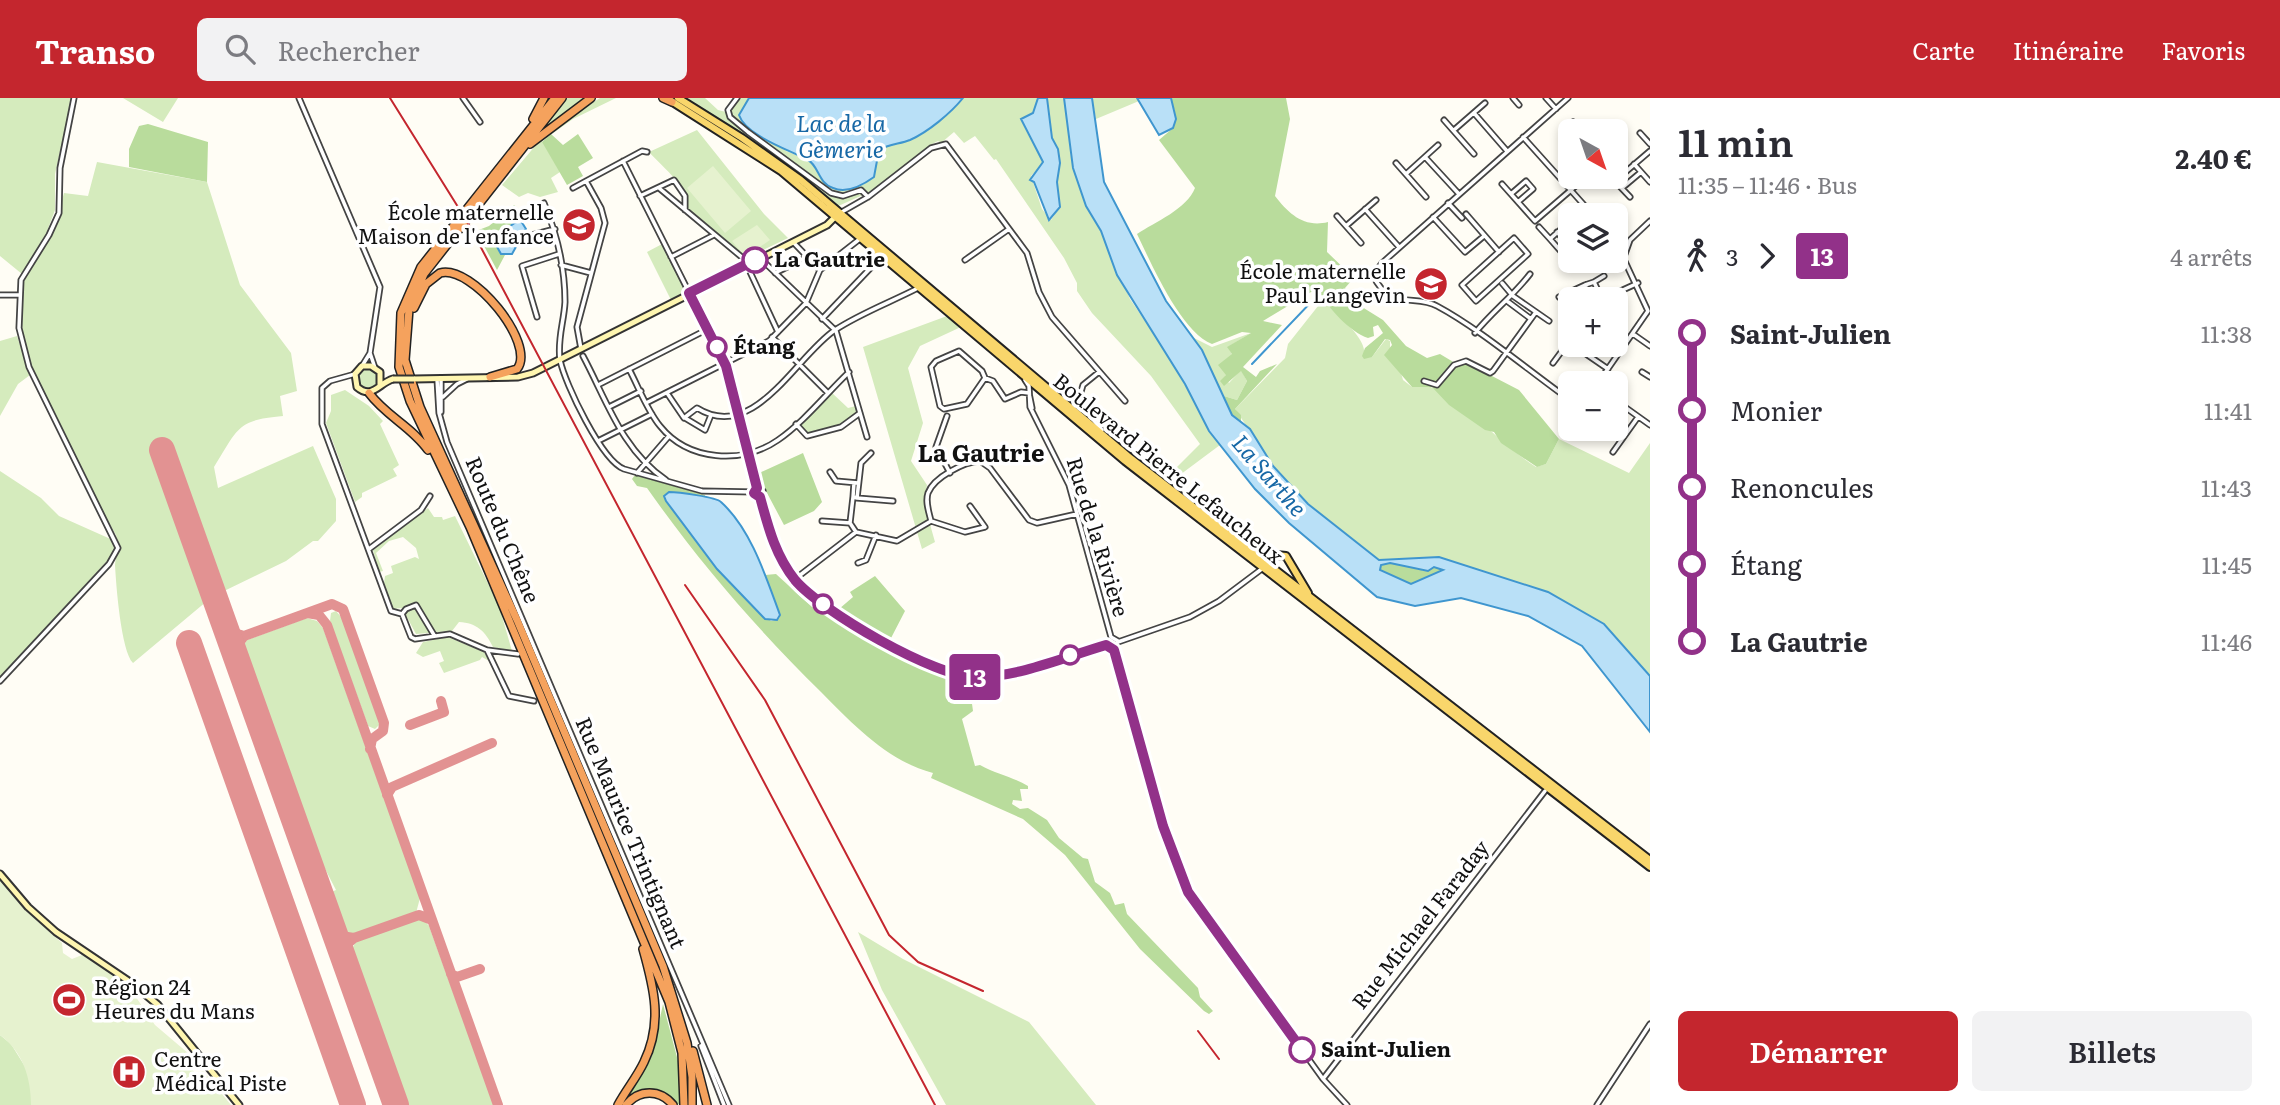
<!DOCTYPE html>
<html lang="fr">
<meta charset="utf-8">
<style>
:root{--surface:#fff;--page:#f2f2f3;--text:#2b2b33;--muted:#7c7c81;--accent:#c4262e}
body{margin:0;font-family:Literata,serif;background:var(--page);color:var(--text);height:100vh;display:flex;flex-direction:column;font-size:26px;white-space:nowrap}
*{box-sizing:border-box;margin:0}
p{font-size:23px;color:var(--muted)}
.icon{flex:none;width:38px;height:38px;fill:none;stroke:currentColor;stroke-width:2;stroke-linecap:round;stroke-linejoin:round}
.map{position:relative;flex:1;overflow:hidden}
.drawer{display:flex;flex-direction:column;background:var(--surface);width:630px}
.drawer>*{flex:none}
.badge{padding:0 14px;border-radius:5px;font-size:24px;line-height:46px}
.needle{width:46px;rotate:140deg}
.controls{position:absolute;left:1558px;top:21px;display:grid;gap:14px}
.controls a{display:grid;place-items:center;width:70px;height:70px;border-radius:10px;background:var(--surface);box-shadow:0 4px 10px #0003;font-size:35px}
.map>.badge{position:absolute;translate:-50% -50%;box-shadow:0 0 0 4px #fff}
.legs{display:flex;align-items:center;gap:10px;height:77px;padding:0 28px;font-size:23px}
.legs p{margin-inline-start:auto}
.overview{display:flex;align-items:center;justify-content:space-between;height:119px;padding:0 28px}
h1{font-size:38px;font-weight:600;line-height:52px}
.button{display:flex;gap:14px;margin-top:auto;padding:14px 28px}
.button a{flex:1;height:80px;border-radius:10px;background:var(--accent);color:#fff;font-size:28px;font-weight:600;line-height:80px;text-align:center}
.button a+a{background:var(--page);color:var(--text)}
ul{padding:0 28px;list-style:none}
li{display:flex;align-items:center;gap:24px;height:77px;font-size:26px}
li i{display:grid;place-items:center;width:10px;height:100%;margin:0 9px;background:currentColor}
li i::after{content:'';width:18px;height:18px;margin:-9px;border:5px solid;border-radius:50%;background:var(--surface)}
li p{margin-inline-start:auto}
li:first-child i{background:linear-gradient(#0000 50%,currentColor 0)}
li:last-child i{background:linear-gradient(currentColor 50%,#0000 0)}
header{display:flex;align-items:center;gap:42px;box-sizing:border-box;height:98px;padding:0 35px;background:var(--accent);color:#fff}
header strong{font-size:33px}
nav{display:flex;gap:38px;margin-inline-start:auto;font-size:24px}
.search{width:490px;height:63px;background:var(--page);display:flex;align-items:center;gap:18px;box-sizing:border-box;padding:0 24px;border-radius:10px;color:var(--muted);font-size:26px}
main{display:flex;flex:1;min-height:0}
.map>svg:first-child{display:block}
.green{fill:#d5ebbd}
.forest{fill:#b9dc9c}
.pitch{fill:#e6f2cf}
.water{fill:#b9e0f7;stroke:#3f96cf;stroke-width:2;fill-rule:evenodd}
.lines{fill:none;stroke-linecap:round;stroke-linejoin:round}
.stream{stroke:#3f96cf;stroke-width:2}
.taxiway{stroke:#e29292;stroke-width:10}
.runway{stroke:#e29292;stroke-width:26}
.street-casing{stroke:#444;stroke-width:7}
.secondary-casing{stroke:#333;stroke-width:9}
.primary-casing{stroke:#222;stroke-width:10}
.highway-casing{stroke:#222;stroke-width:10}
.street{stroke:#fff;stroke-width:3.5}
.secondary{stroke:#fff6b0;stroke-width:5}
.primary{stroke:#f9d66b;stroke-width:6}
.highway{stroke:#f5a25d;stroke-width:7}
.rail{stroke:#c4262e;stroke-width:2}
.secondary-bridge-casing{stroke:#333;stroke-width:9;stroke-linecap:butt}
.secondary-bridge{stroke:#fff6b0;stroke-width:5}
.line-1-casing{stroke:#fff;stroke-width:16}
.line-1{stroke:#923189;stroke-width:10}
.stop-1-dot{fill:#fff;stroke:#923189;stroke-width:3.5}
.labels{text-anchor:middle;stroke-width:7;stroke-linejoin:round;paint-order:stroke}
.poi-label{font-size:21px;fill:#111;stroke:#fff;text-anchor:end}
.stop-label{font-size:21px;font-weight:bold;fill:#111;stroke:#fff;text-anchor:start}
.street-label{font-size:21px;fill:#111;stroke:#fff}
.water-label{font-size:23px;font-style:italic;fill:#1768a6;stroke:#fff}
.quarter-label{font-size:24px;font-weight:bold;fill:#111;stroke:#fff}
</style>
<header>
<strong>Transo</strong>
<div class="search"><svg class="icon" aria-label="search" viewBox="0 0 24 24"><circle cx="10" cy="10" r="6"/><path d="M15 15l6 6"/></svg>Rechercher</div>
<nav><a>Carte</a><a>Itinéraire</a><a>Favoris</a></nav>
</header>
<main>
<div class="map">
<svg width="1650" height="1007" viewBox="0 0 1650 1007">
<rect width="100%" height="100%" fill="#fffdf5"/>
<path class="green" d="M0 0H72L55 76V112L43 144 22 176 0 158Z
M123 0H178L163 24Z
M565 0H588L534 39Z
M600 0H616L573 21 542 43 560 74 551 80 558 94 540 99 528 95 519 99 502 87 547 34Z
M682 0H705L718 12 726 14 735 0H749L786 53 811 63 833 91C846 92 869 90 874 75 877 68 875 60 878 52 889 46 900 46 910 42 929 33 950 15 963 0H1038L1033 15 1021 22 1043 65 1031 78 1042 111 1051 122 1060 109 1057 84 1060 65 1058 51 1052 40 1047 0H1064L1071 59 1086 108 1101 133 1130 201 1164 251 1220 347 1169 385 1164 382 1200 346 1151 278 1092 215 1077 193V185L1064 160 996 61 994 62 975 38 964 45 954 34 941 45 938 43 932 46 874 92 836 109 767 53Z
M1092 0H1137L1139 3 1096 21Z
M697 32 764 116 788 140 746 160 687 112C686 85 666 73 649 54Z
M97 64 207 84 240 187 291 255 297 293 280 298 283 318C236 322 238 331 214 369L218 390 313 348 336 401V423L318 443H313L286 463 222 494 170 350 154 355 207 503 133 565C121 553 116 486 115 467 115 461 118 456 118 451L0 580V373L41 400 59 418 115 443 119 449 116 437 86 386 28 262 22 236 24 179 52 137 64 95 88 98Z
M664 145 689 195 672 204 647 154Z
M1322 203C1334 211 1366 241 1364 254L1372 259 1386 241 1390 243V262L1401 275 1403 282 1412 289C1419 289 1427 287 1433 290 1472 310 1500 346 1536 369L1546 366 1559 341 1629 375 1650 345V578L1604 526 1548 494 1439 459 1379 462 1308 406 1273 367 1235 311 1285 260 1288 246Z
M947 218 961 229 920 248 908 270 923 325 911 363 927 387 924 405 935 444 922 451 863 249Z
M1251 235 1228 249 1232 256 1225 280 1229 285 1241 272 1247 283 1237 302 1224 298 1194 240 1212 249Z
M17 238 30 277 18 286 0 318V243Z
M357 281a11 11 0 1 1 22 0a11 11 0 1 1-22 0Z
M345 292 369 308 383 323 380 326 399 367 393 371 397 378 362 395V399L355 404 326 325 331 313V297Z
M831 294 848 310 856 308 857 314 839 328 808 335 799 327Z
M428 410 434 419H442L443 422 455 418 499 508 512 553 493 549C485 533 477 525 459 524L452 533 416 536 402 510 393 511 384 485 385 478 393 475 391 468 415 459 419 461 416 450 403 439 389 443 376 455 383 473 379 474 373 452Z
M336 513 342 520 379 621 380 626 375 631 368 628 330 523 331 515Z
M307 520 317 523 323 530 420 800 416 815 353 836C337 833 334 809 329 795L336 792 322 765 318 762 242 550 247 542Z
M448 539 484 554 489 563 482 559 480 562 444 575 439 565 444 563 440 553 423 559 416 555 423 544Z
M417 821 424 822 429 828 494 1007H405L351 853 356 843Z
M858 834 903 861 1029 924 1096 1007H946L882 892Z
M0 937 11 946 49 1007H0Z"/>
<path class="forest" d="M1171 0H1286L1290 21 1275 98C1289 116 1304 130 1328 124L1327 154 1352 178V182L1345 190 1354 204 1383 222 1406 248 1427 260 1440 256 1455 265 1463 263 1519 292 1559 341 1546 366 1537 369 1501 345 1494 334 1485 332 1449 307 1432 289H1412L1384 257 1392 247 1390 242 1385 241 1372 259 1364 261 1362 258 1365 250 1383 235 1378 227 1373 229 1374 238 1368 240C1350 234 1328 210 1319 193L1311 194 1263 223 1282 227 1243 269 1256 279 1260 273 1277 266 1235 311 1241 317V324L1232 317 1224 298 1237 302 1247 283 1241 273 1224 288 1220 283 1226 277 1218 267 1232 256 1227 249 1251 235 1242 234 1212 246C1181 234 1151 165 1137 136 1155 124 1187 111 1195 90L1159 42 1173 30 1175 14Z
M148 26 208 44 207 84 129 69V51L139 28Z
M551 36 563 47 578 36 593 60 578 69 583 78 567 87 542 44Z
M514 107 522 113 505 134 501 156 505 157 497 172 476 133 489 128Z
M803 355 822 404 814 413 784 427 757 376Z
M635 377 705 397V400L669 394 666 403 717 471 771 523 779 521 780 517 765 477 776 476 812 509 824 511 917 566 935 575 969 584 973 613 962 621 975 668 980 667C996 676 1013 679 1028 688V691H1020L1022 703 1013 702 1012 706 1020 711 1028 710 1047 722 1059 740 1083 760 1088 761 1095 784 1110 795 1115 807 1124 805 1127 816 1198 890 1200 899 1213 913 1209 916 1204 913 1140 851 1065 757 1023 721 931 680 933 675C887 663 853 626 821 594 756 530 699 464 647 390L637 388 632 381Z
M1390 465 1426 473 1434 469 1443 472 1412 486 1380 472 1381 467Z
M875 478 905 513 890 542 839 511 853 499 850 494Z
M663 906 678 963 680 1007 644 992 630 996 652 958Z"/>
<path class="pitch" d="M713 68 751 113 725 135 687 90Z
M757 127 770 142 745 159 732 143Z
M0 782 24 811 62 845 63 855 72 861 82 857 127 886 155 927 195 961 192 971 196 976 203 973 231 1007H31C31 980 23 954 0 937Z"/>
<path class="water" d="M749 0H963C951 15 928 34 910 42 900 46 889 46 879 52L874 79C863 87 847 96 833 90 818 85 819 68 808 62 790 52 746 38 739 17Z
M1038 0H1047L1052 40 1058 51 1060 65 1057 84 1060 109 1049 122 1034 84 1030 82 1043 64 1021 21 1033 15Z
M1064 0H1092L1104 84 1166 203 1202 252 1232 317 1250 331 1273 368 1308 406 1379 462 1439 459 1548 494 1604 526 1650 578V634L1582 548 1528 518 1461 500 1415 508 1377 499 1289 425 1255 391 1209 333 1185 286 1117 177 1101 133 1086 108 1073 70ZM1390 465 1428 473 1434 469 1443 472 1411 486 1380 472 1381 467Z
M1137 0H1171L1176 21 1173 30 1159 37Z
M521 123 526 131 512 156H501L496 147C497 139 513 123 521 123Z
M669 394C678 394 716 399 721 404 751 431 766 479 780 517L777 522 765 521 717 471 666 403 664 398Z"/>
<g class="lines">
<path class="stream" d="M1252 266 1315 200"/>
<path class="taxiway" d="M307 515 319 517 327 527 498 1007
M224 526 231 534 244 538 332 506 343 511 384 625 383 633 372 641 370 651
M236 559V549L244 538
M410 627 444 614 441 603
M387 697 392 689 492 645
M333 829 341 838 354 840
M344 859 346 847 354 840 419 817 432 822
M451 876 457 879 480 871"/>
<path class="runway" d="M162 352 396 1007
M189 545 353 1007"/>
<g class="street-casing">
<path id="street" d="M299 0 380 189 370 255 362 268
M463 0 480 24
M737 0 728 12 730 19 748 34 831 95 843 98 861 92 868 99
M1513 0 1519 7
M1546 0 1556 11
M1568 0 1382 165 1373 177C1389 213 1416 196 1437 208 1480 231 1529 273 1570 302
M1474 15 1507 53
M1444 22 1474 56
M1573 24 1581 33
M1454 32 1485 5
M1640 35 1650 46
M1523 39 1593 117
M1570 46V50
M1425 59 1459 96
M623 63 726 268 757 390 754 395 760 399
M1396 65 1426 99
M1634 66 1650 84
M1406 76 1438 47
M1611 79 1630 99
M1615 83 1650 53
M1502 86 1535 123 1586 79
M573 90 642 53 647 54
M659 90 744 161 778 234
M1622 90 1641 74
M1511 96 1526 83 1533 91 1518 104
M640 98 674 82 685 98V112
M544 105C557 136 565 170 565 204 564 224 557 241 560 262 565 286 602 363 624 371L702 393 754 394
M1448 105 1462 120
M1365 111 1399 149
M840 115 868 99 931 50 946 46 1027 155 1039 194 1052 219 1125 303
M1466 116 1499 154
M1576 117 1585 109
M1337 118 1361 145
M1433 119 1465 154 1484 138
M1346 128 1376 102
M1539 129 1550 141 1570 123
M1557 134 1570 149
M532 137 555 131
M1514 140 1528 156 1476 203 1462 187Z
M1550 141 1565 158 1570 157
M793 144 820 172
M1625 156 1630 142 1650 123
M671 159 714 137
M761 161 836 233 867 339
M965 162 1009 131
M561 167 591 175
M775 175 807 159
M1594 184 1604 178
M1502 185 1513 198 1549 223
M0 197H20
M1559 199 1585 187
M1592 201 1585 187 1594 184 1602 201
M1603 201 1638 185
M1507 203 1531 221
M537 219 522 168 559 156
M822 221 881 159
M1475 235C1492 214 1513 198 1530 176
M1633 236 1650 248
M772 239 828 295
M1573 247 1608 271
M581 251 577 229 605 125 601 110 586 83
M370 255 375 270
M583 258C607 303 622 352 666 382
M1553 265 1570 242
M629 271C639 290 647 312 660 328 688 363 742 367 778 342 804 324 826 296 849 274
M1099 274 1083 287 1078 304 1102 332
M1642 274 1650 279
M355 276 330 283 322 290V326L391 513 402 516
M985 280 982 273 959 253 936 263 931 269 940 308 944 311 967 306 985 280 993 283 1005 301 1021 294 1029 295 1032 310
M437 281 439 315 447 344 729 1007
M1025 282 1029 288 1030 309 1069 387 1111 539
M1424 283 1437 287 1454 267 1466 263 1490 275 1493 273 1536 214
M1598 285 1648 213 1615 142
M598 287 708 231
M667 295 684 320 697 310C754 346 796 258 835 232 861 215 891 204 918 190
M443 299 457 286 467 281
M1615 302 1650 327
M646 305 769 243 806 205 820 172 861 140
M609 309 641 293
M441 314V282
M947 318 936 349 950 375
M685 320 705 332 711 317
M796 326 807 338 841 329 860 315
M1610 331 1623 340
M598 343 652 316
M1613 354 1638 319
M830 374 836 383 858 385
M637 375 669 338
M757 390 763 393 760 399C768 428 775 457 795 482 821 513 936 580 976 579 1019 578 1065 559 1106 547
M853 399 854 385
M857 400 893 403
M970 408 985 429 965 434 931 423C929 414 925 404 928 395 934 379 964 364 980 363L990 370 1029 422 1037 425 1077 416
M822 423 850 425
M856 434 850 425 853 399 857 400 861 365 871 355
M369 451 421 412 430 398
M858 465 866 462 876 437
M795 481 856 434 897 443 931 423
M402 516 411 539 415 541 450 536 487 552 509 598 534 603
M402 516 406 511 416 507 434 537
M1111 539 1118 543 1114 552
M1118 544 1190 519 1219 503 1263 470
M487 552 518 556
M1114 552 1163 728 1188 794 1323 981 1347 1007
M0 583 109 466 118 450 29 269 19 230 21 182 49 137 59 115 60 70 74 0
M701 948 724 1007
M1323 981 1545 693
M1597 1007 1650 926"/>
</g>
<g class="secondary-casing">
<path id="secondary" d="M414 281 518 279 533 275 827 127 837 117
M380 287V274L371 268H362L355 276 357 289C372 302 379 285 393 281
M0 776 28 809 56 834 133 886 158 907 239 1007"/>
</g>
<g class="primary-casing">
<path id="primary" d="M678 0 742 40 801 82 1128 358 1650 762
M668 1 781 73 1125 363 1650 769
M1264 468 1276 457 1286 458 1308 495"/>
</g>
<g class="highway-casing">
<path id="highway" d="M555 0 421 169 401 215 399 269 410 303 470 429 669 904 682 955 684 1007
M562 0 424 176 409 211 405 262 420 309 517 522 663 868 687 945 692 979V1007
M663 0 672 4
M533 21 544 0
M530 46 591 0
M414 210 426 186 440 175C472 166 537 246 517 271L490 279
M369 295C386 318 412 329 428 352
M693 953 707 1007
M618 1007C626 992 637 979 644 964 663 925 654 890 643 851
M626 1007C639 991 660 991 673 1007"/>
</g>
<use href="#street" class="street"/>
<use href="#secondary" class="secondary"/>
<use href="#primary" class="primary"/>
<use href="#highway" class="highway"/>
<path class="rail" d="M390 0 468 125 935 1007
M685 487 765 602 889 837 918 864 983 893
M1198 933 1219 961"/>
<g class="secondary-bridge-casing">
<path id="secondary-bridge" d="M393 281H414"/>
</g>
<use href="#secondary-bridge" class="secondary-bridge"/>
</g>
<g class="lines">
<g class="line-1-casing">
<path id="line-1" d="M755 162 689 195 726 268 757 390 754 395 760 399C768 428 775 457 795 482 821 513 936 580 976 579 1019 579 1065 559 1106 547L1114 552 1163 728 1188 794 1302 952"/>
</g>
<use href="#line-1" class="line-1"/>
</g>
<defs>
<g id="school-disc" transform="scale(1.75)"><circle r="9.5" fill="#c4262e" stroke="#fff"/><path d="M0-5L7-2L0 1L-7-2ZM-4 1L0 2.5L4 1V4Q0 6-4 4Z" fill="#fff"/></g>
<g id="stadium-disc" transform="scale(1.75)"><circle r="9.5" fill="#c4262e" stroke="#fff"/><path d="M0-5a6.5 5 0 1 0 0 10a6.5 5 0 1 0 0-10ZM-3.5-1.8h7v3.6h-7Z" fill="#fff"/></g>
<g id="hospital-disc" transform="scale(1.75)"><circle r="9.5" fill="#c4262e" stroke="#fff"/><path d="M-5-5h3v3.5h4V-5h3V5h-3V1.5h-4V5h-3Z" fill="#fff"/></g>
</defs>
<g fill-rule="evenodd">
<use href="#school-disc" x="579" y="127"/>
<use href="#school-disc" x="1431" y="186"/>
<use href="#stadium-disc" x="69" y="902"/>
<use href="#hospital-disc" x="129" y="974"/>
</g>
<g class="stop-1-dot">
<circle cx="755" cy="162" r="12"/>
<circle cx="717" cy="249" r="9"/>
<circle cx="823" cy="506" r="9"/>
<circle cx="1070" cy="557" r="9"/>
<circle cx="1302" cy="952" r="12"/>
</g>
<g class="labels">
<g class="poi-label">
<text x="554" y="122">École maternelle<tspan x="554" dy="24">Maison de l'enfance</tspan></text>
<text x="1406" y="181">École maternelle<tspan x="1406" dy="24">Paul Langevin</tspan></text>
<text x="94" y="897" text-anchor="start">Région 24<tspan x="94" dy="24">Heures du Mans</tspan></text>
<text x="154" y="969" text-anchor="start">Centre<tspan x="154" dy="24">Médical Piste</tspan></text>
</g>
<g class="stop-label">
<text x="774" y="169">La Gautrie</text>
<text x="733" y="256">Étang</text>
<text x="1321" y="959">Saint-Julien</text>
</g>
<g class="street-label">
<text transform="translate(1168 371) rotate(39)" y="7">Boulevard Pierre Lefaucheux</text>
<text transform="translate(502 432) rotate(67)" y="7">Route du Chêne</text>
<text transform="translate(1097 439) rotate(73)" y="7">Rue de la Rivière</text>
<text transform="translate(630 735) rotate(67)" y="7">Rue Maurice Trintignant</text>
<text transform="translate(1421 827) rotate(-52)" y="7">Rue Michael Faraday</text>
</g>
<g class="water-label">
<text x="841" y="34">Lac de la<tspan x="841" dy="26">Gèmerie</tspan></text>
<text transform="translate(1269 378) rotate(49)" y="8">La Sarthe</text>
</g>
<g class="quarter-label">
<text x="981" y="364">La Gautrie</text>
</g>
</g>
</svg>
<div class="controls">
<a><svg class="needle" viewBox="-14 -14 28 28"><path d="M0-13l5 13h-10z" fill="#e53935"/><path d="M0 13l5-13h-10z" fill="#7c7c81"/></svg></a>
<a><svg class="icon" aria-label="layers" viewBox="0 0 24 24"><path d="M12 4l9 5-9 5-9-5zM3 14l9 5 9-5"/></svg></a>
<a>+</a>
<a>−</a>
</div>
<b class="badge" style="left:975px;top:579px;background:#923189;color:#fff">13</b>
</div>
<section class="drawer">
<div class="overview"><div><h1>11 min</h1><p>11:35 – 11:46 · Bus</p></div><b>2.40 €</b></div>
<div class="legs"><svg class="icon" aria-label="walk" viewBox="0 0 24 24"><circle cx="13" cy="4" r="2"/><path d="M13 8l-2 6 4 7M11 14l-3 7M7 12l3-4h3l4 4"/></svg>3<svg class="icon" aria-label="forward" viewBox="0 0 24 24"><path d="M9 5l7 7-7 7"/></svg><b class="badge" style="background:#923189;color:#fff">13</b><p>4 arrêts</p></div>
<ul>
<li><i style="color:#923189"></i><b>Saint-Julien</b><p>11:38</p></li>
<li><i style="color:#923189"></i><span>Monier</span><p>11:41</p></li>
<li><i style="color:#923189"></i><span>Renoncules</span><p>11:43</p></li>
<li><i style="color:#923189"></i><span>Étang</span><p>11:45</p></li>
<li><i style="color:#923189"></i><b>La Gautrie</b><p>11:46</p></li>
</ul>
<div class="button"><a>Démarrer</a><a>Billets</a></div>
</section>
</main>
